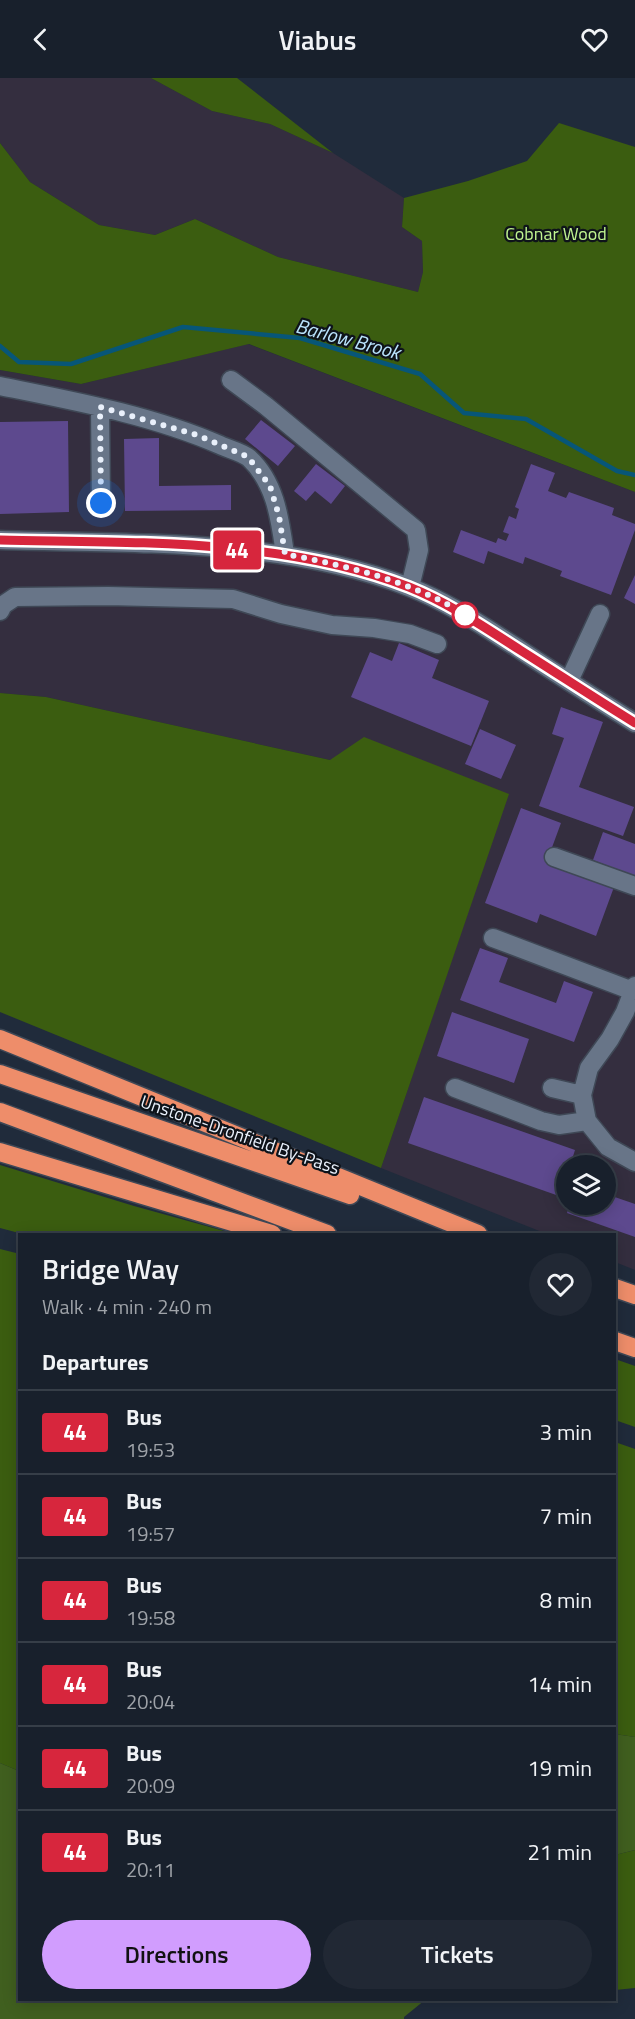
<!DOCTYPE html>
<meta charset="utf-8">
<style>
:root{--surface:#18202c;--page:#212834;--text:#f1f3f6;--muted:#9fa3a9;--line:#363e48;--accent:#d19dfe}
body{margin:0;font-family:"Titillium Web",sans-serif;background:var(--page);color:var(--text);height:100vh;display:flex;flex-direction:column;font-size:22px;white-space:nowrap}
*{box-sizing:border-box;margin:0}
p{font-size:20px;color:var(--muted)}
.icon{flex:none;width:33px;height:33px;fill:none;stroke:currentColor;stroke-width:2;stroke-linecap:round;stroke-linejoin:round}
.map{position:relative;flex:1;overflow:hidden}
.sheet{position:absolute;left:18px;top:1155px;width:598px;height:768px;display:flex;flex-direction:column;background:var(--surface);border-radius:0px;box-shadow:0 3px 15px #0003,0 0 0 2px var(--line)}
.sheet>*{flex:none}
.badge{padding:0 12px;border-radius:4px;font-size:21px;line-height:39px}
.fabs{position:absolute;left:556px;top:1077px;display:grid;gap:12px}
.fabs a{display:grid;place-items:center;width:60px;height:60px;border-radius:50%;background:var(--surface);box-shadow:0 3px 15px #0003,0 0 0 2px var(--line);font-size:30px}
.you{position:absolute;width:30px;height:30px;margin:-15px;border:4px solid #fff;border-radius:50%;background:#1a73e8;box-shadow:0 0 0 9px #1a73e833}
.map>.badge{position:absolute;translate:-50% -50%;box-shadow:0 0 0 3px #fff}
h2{padding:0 24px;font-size:22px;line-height:54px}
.round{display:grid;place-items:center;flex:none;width:63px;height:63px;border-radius:32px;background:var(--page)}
.headline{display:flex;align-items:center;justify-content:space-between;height:102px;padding:0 24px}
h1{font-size:28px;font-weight:600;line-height:45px}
.action{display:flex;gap:12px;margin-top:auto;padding:12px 24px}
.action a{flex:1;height:69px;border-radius:36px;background:var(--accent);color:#111;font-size:24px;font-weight:600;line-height:69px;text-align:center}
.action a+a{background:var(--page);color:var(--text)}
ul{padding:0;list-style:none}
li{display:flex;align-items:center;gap:18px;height:84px;padding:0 24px;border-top:2px solid var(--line)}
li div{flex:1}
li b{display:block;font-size:22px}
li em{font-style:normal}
li .badge{min-width:66px;font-weight:700;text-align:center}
header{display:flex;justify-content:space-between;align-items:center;height:78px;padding:0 24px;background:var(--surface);font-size:27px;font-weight:600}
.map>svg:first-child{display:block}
.industrial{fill:#342e3f;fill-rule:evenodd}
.green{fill:#405f1f}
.forest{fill:#3b5d10}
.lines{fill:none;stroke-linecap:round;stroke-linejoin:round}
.stream{stroke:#075678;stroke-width:4.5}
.building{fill:#5d498e}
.minor-casing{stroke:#3f4856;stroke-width:21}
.highway-casing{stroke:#3f4856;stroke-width:21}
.minor{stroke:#687588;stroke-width:18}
.highway{stroke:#ee8d6a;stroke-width:18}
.line-casing{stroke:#fff;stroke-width:14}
.line{stroke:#d7263d;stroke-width:9}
.walk{stroke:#e9f0fb;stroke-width:6;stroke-dasharray:0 10.8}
.stop-dot{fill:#fff;stroke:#d7263d;stroke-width:3}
.labels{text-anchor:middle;stroke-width:4.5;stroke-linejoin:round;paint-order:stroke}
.park-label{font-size:18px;fill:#c0f490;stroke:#0e131a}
.street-label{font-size:18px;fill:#e9f0fb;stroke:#0e131a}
.water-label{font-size:20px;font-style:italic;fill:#bae4fd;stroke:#0e131a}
</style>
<header><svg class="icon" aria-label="back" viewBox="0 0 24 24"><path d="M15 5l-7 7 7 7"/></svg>Viabus<svg class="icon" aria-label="heart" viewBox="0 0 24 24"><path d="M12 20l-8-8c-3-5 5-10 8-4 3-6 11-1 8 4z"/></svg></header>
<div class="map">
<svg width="635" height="1941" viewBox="0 0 635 1941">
<rect width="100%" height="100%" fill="#202b3b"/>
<path class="industrial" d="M0 0H151L212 33 270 46 333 75 404 120 402 149 422 163 423 194 418 214 278 179 195 141 155 157 99 147 30 104 0 65Z
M248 266 635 414V1192L615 1184V1156H547L381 1090 508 716 330 682 46 619 0 615V292L81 306ZM567 1088H606V1126H567Z"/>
<path class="green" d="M615 1656 635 1659V1772L615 1777Z
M0 1685 19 1693 20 1922H425L404 1939V1941H0Z"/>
<path class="forest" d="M151 0H237L333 75 270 46 212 33Z
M559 45 635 69V414L249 266 81 306 0 292V65L30 104 99 147 155 157 195 141 278 179 418 214 423 194 422 163 402 149 404 120 468 103 527 83Z
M0 615 46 619 330 682 364 659 509 716 381 1090 0 934Z
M0 1087 134 1128 235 1156H23L0 1150Z
M0 1171 20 1176 19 1693 0 1685Z
M615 1281 635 1288V1349L615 1342Z
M615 1364 635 1371V1659L615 1656Z
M635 1772V1910L615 1912V1777Z"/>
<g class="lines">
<path class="stream" d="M0 268 19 284 71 286 183 249 300 260 420 296 464 335 526 341 617 393 635 397"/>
</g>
<path class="building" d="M261 342 295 368 278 388 245 361Z
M68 343 69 434 0 436V344Z
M159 360V408L231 407V432L125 433 124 361Z
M316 386 345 408 331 426 315 413 306 423 294 413Z
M531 386 555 395 548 413 566 420 569 414 614 430 612 437 635 446V452L611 517 560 498 562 493 525 479 523 486 488 473 484 486 453 474 461 452 496 465 498 460 506 463 509 456 503 454 509 438 516 441 519 431 515 429Z
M635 497V526L624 520Z
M399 565 439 582 432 600 489 623 471 668 351 619 370 574 392 583Z
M561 629 603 644 579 709 634 729 623 758 539 728 564 660 552 656Z
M480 651 516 667 501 701 465 686Z
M521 730 561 745 547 783 614 809 596 858 540 836 537 845 485 825Z
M603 754 635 766V799L593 782Z
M480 870 508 880 499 904 556 925 564 903 593 914 574 964 460 922Z
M452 934 529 961 514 1005 437 978Z
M424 1019 575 1072 570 1088H567V1096L559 1118 408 1065Z
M606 1116 635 1126V1159L567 1135 570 1126H606Z"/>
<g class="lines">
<g class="minor-casing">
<path id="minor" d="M231 302 266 328 416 452 419 472 410 509
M0 308C74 323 151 337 220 367 228 371 242 374 249 380 276 405 280 442 285 476
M100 329 101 425
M0 462C133 466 284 460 409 509 448 524 481 547 516 569 555 595 595 620 635 645
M0 533 3 527 15 519 108 518 233 521 281 536 332 547 374 550 410 556 437 566
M569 603 600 536
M554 779 635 808
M493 860 633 913
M635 908 625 934 610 961 589 990 582 1017 587 1043 608 1069 635 1084
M455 1010 541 1043 559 1047 587 1043
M552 1010 582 1017"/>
</g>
<g class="highway-casing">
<path id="highway" d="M0 961 478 1156
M0 996 350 1117
M0 1034 327 1156
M0 1074 272 1156
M615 1210 635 1217
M615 1263 635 1270"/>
</g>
<use href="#minor" class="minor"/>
<use href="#highway" class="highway"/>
</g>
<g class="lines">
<g class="line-casing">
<path id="line" d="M0 462C132 465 285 460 409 509 449 525 484 549 520 572 558 596 596 621 635 645"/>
</g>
<use href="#line" class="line"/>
<path class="walk" d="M101 425 100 329 197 357 248 379 270 408 279 438 285 476C351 489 413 503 471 540L465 537"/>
</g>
<circle class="stop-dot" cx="465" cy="537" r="12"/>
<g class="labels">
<g class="park-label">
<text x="556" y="162">Cobnar Wood</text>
</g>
<g class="street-label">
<text transform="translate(240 1057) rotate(19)" y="6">Unstone-Dronfield By-Pass</text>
</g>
<g class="water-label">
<text transform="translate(348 261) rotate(15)" y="7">Barlow Brook</text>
</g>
</g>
</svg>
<div class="fabs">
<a><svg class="icon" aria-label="layers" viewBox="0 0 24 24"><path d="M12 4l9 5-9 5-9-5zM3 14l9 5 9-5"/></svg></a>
</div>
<div class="you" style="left:101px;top:425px"></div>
<b class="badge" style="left:237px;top:472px;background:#d7263d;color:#fff">44</b>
<section class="sheet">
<div class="headline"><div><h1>Bridge Way</h1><p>Walk · 4 min · 240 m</p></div><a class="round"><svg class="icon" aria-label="heart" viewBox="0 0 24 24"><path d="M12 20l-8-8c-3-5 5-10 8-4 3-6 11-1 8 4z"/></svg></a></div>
<h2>Departures</h2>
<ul>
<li><span class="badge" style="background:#d7263d;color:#fff">44</span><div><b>Bus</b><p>19:53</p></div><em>3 min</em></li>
<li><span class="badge" style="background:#d7263d;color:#fff">44</span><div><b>Bus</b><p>19:57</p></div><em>7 min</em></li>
<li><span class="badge" style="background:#d7263d;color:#fff">44</span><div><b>Bus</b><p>19:58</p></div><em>8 min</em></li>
<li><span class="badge" style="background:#d7263d;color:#fff">44</span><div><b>Bus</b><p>20:04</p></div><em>14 min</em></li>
<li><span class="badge" style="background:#d7263d;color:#fff">44</span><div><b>Bus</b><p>20:09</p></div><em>19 min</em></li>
<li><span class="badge" style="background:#d7263d;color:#fff">44</span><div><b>Bus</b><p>20:11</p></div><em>21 min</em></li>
</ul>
<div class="action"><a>Directions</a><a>Tickets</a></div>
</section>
</div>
